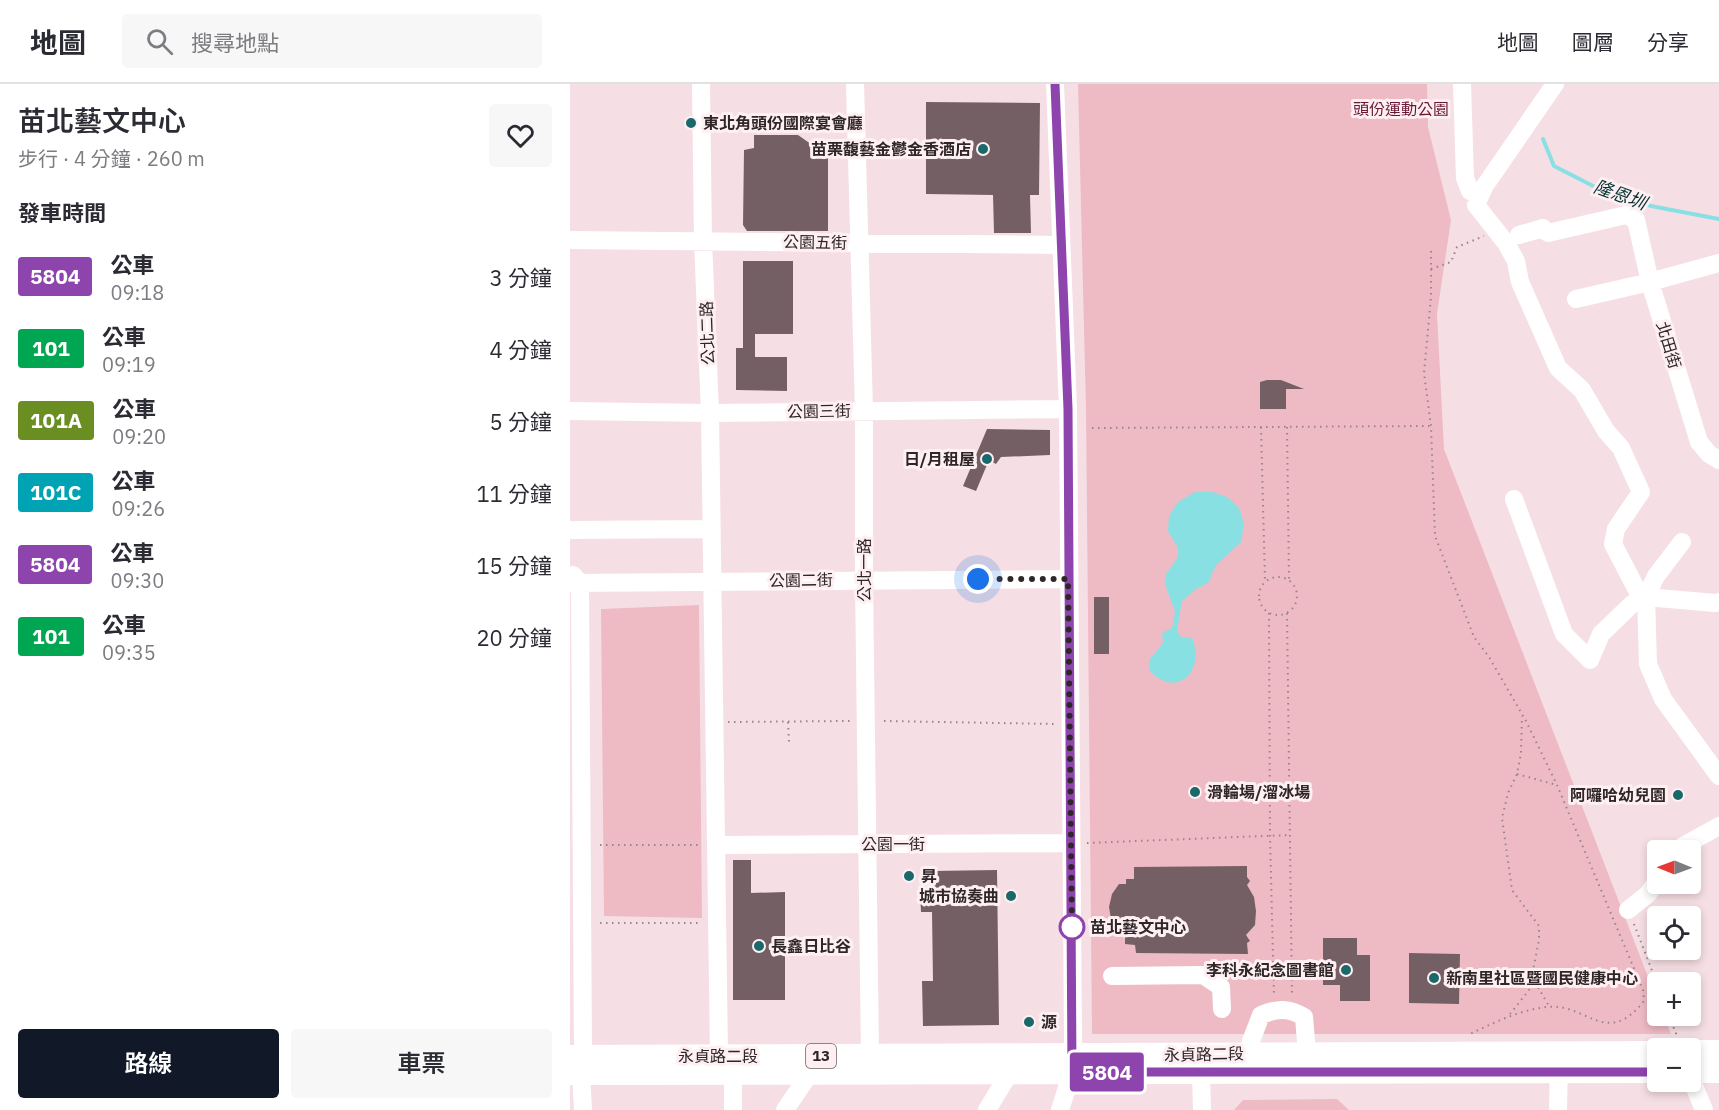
<!DOCTYPE html>
<html lang="zh-TW">
<meta charset="utf-8">
<style>
:root{--surface:#fff;--page:#f7f7f7;--text:#2b2b33;--muted:#7c7c81;--line:#e1e1e2;--accent:#111827}
body{margin:0;font-family:"IBM Plex Sans","Noto Sans TC",sans-serif;background:var(--page);color:var(--text);height:100vh;display:flex;flex-direction:column;font-size:22px;white-space:nowrap}
*{box-sizing:border-box;margin:0}
p{font-size:20px;color:var(--muted)}
.icon{flex:none;width:33px;height:33px;fill:none;stroke:currentColor;stroke-width:2;stroke-linecap:round;stroke-linejoin:round}
.map{position:relative;flex:1;overflow:hidden}
.side{display:flex;flex-direction:column;background:var(--surface);width:570px}
.side>*{flex:none}
.badge{padding:0 12px;border-radius:4px;font-size:21px;line-height:39px}
.needle{width:39px;rotate:271deg}
.controls{position:absolute;left:1077px;top:756px;display:grid;gap:12px}
.controls a{display:grid;place-items:center;width:54px;height:54px;border-radius:6px;background:var(--surface);box-shadow:0 3px 9px #0003;font-size:30px}
.you{position:absolute;width:30px;height:30px;margin:-15px;border:4px solid #fff;border-radius:50%;background:#1a73e8;box-shadow:0 0 0 9px #1a73e833}
.map>.badge{position:absolute;translate:-50% -50%;box-shadow:0 0 0 3px #fff}
h2{padding:0 18px;font-size:22px;line-height:54px}
.round{display:grid;place-items:center;flex:none;width:63px;height:63px;border-radius:6px;background:var(--page)}
.overview{display:flex;align-items:center;justify-content:space-between;height:102px;padding:0 18px}
h1{font-size:28px;font-weight:600;line-height:45px}
.cta{display:flex;gap:12px;margin-top:auto;padding:12px 18px}
.cta a{flex:1;height:69px;border-radius:6px;background:var(--accent);color:#fff;font-size:24px;font-weight:600;line-height:69px;text-align:center}
.cta a+a{background:var(--page);color:var(--text)}
ul{padding:0;list-style:none}
li{display:flex;align-items:center;gap:18px;height:72px;padding:0 18px}
li div{flex:1}
li b{display:block;font-size:22px}
li em{font-style:normal}
li .badge{min-width:66px;font-weight:700;text-align:center}
header{display:flex;align-items:center;gap:36px;box-sizing:border-box;height:84px;padding:0 30px;background:var(--surface);border-bottom:2px solid var(--line)}
header strong{font-size:28px}
nav{display:flex;gap:33px;margin-inline-start:auto;font-size:21px}
.search{width:420px;height:54px;background:var(--page);display:flex;align-items:center;gap:15px;box-sizing:border-box;padding:0 21px;border-radius:6px;color:var(--muted);font-size:22px}
main{display:flex;flex:1;min-height:0}
.map>svg:first-child{display:block}
.green{fill:#eebbc5}
.water{fill:#88e0e3}
.lines{fill:none;stroke-linecap:round;stroke-linejoin:round}
.stream{stroke:#88e0e3;stroke-width:4}
.building{fill:#746064}
.path{stroke:#968589;stroke-width:2;stroke-dasharray:1.5 4.5;stroke-linecap:butt}
.minor{stroke:#fff;stroke-width:18}
.major{stroke:#fff;stroke-width:22}
.line-casing{stroke:#fff;stroke-width:14}
.line{stroke:#8e44ad;stroke-width:9}
.walk{stroke:#2f2628;stroke-width:6;stroke-dasharray:0 10.8}
.poi-dot{fill:#1a686a;stroke:#fdeff2;stroke-width:2}
.stop-dot{fill:#fff;stroke:#8e44ad;stroke-width:3}
.labels{text-anchor:middle;stroke-width:6;stroke-linejoin:round;paint-order:stroke}
.shield{fill:#fdeff2;stroke:#6d6265;stroke-width:1.5}
.shield-label{font-size:15px;font-weight:bold;fill:#2f2628}
.park-label{font-size:16px;fill:#691834;stroke:#fdeff2}
.poi-label{font-size:16px;font-weight:bold;fill:#2f2628;stroke:#fdeff2;text-anchor:start}
.street-label{font-size:16px;fill:#2f2628;stroke:#fdeff2}
.stop-label{font-size:16px;font-weight:bold;fill:#2f2628;stroke:#fdeff2;text-anchor:start}
.water-label{font-size:18px;font-style:italic;fill:#063335;stroke:#fdeff2}
</style>
<header>
<strong>地圖</strong>
<div class="search"><svg class="icon" aria-label="search" viewBox="0 0 24 24"><circle cx="10" cy="10" r="6"/><path d="M15 15l6 6"/></svg>搜尋地點</div>
<nav><a>地圖</a><a>圖層</a><a>分享</a></nav>
</header>
<main>
<section class="side">
<div class="overview"><div><h1>苗北藝文中心</h1><p>步行 · 4 分鐘 · 260 m</p></div><a class="round"><svg class="icon" aria-label="heart" viewBox="0 0 24 24"><path d="M12 20l-8-8c-3-5 5-10 8-4 3-6 11-1 8 4z"/></svg></a></div>
<h2>發車時間</h2>
<ul>
<li><span class="badge" style="background:#8e44ad;color:#fff">5804</span><div><b>公車</b><p>09:18</p></div><em>3 分鐘</em></li>
<li><span class="badge" style="background:#00a651;color:#fff">101</span><div><b>公車</b><p>09:19</p></div><em>4 分鐘</em></li>
<li><span class="badge" style="background:#6b8e23;color:#fff">101A</span><div><b>公車</b><p>09:20</p></div><em>5 分鐘</em></li>
<li><span class="badge" style="background:#00a3b4;color:#fff">101C</span><div><b>公車</b><p>09:26</p></div><em>11 分鐘</em></li>
<li><span class="badge" style="background:#8e44ad;color:#fff">5804</span><div><b>公車</b><p>09:30</p></div><em>15 分鐘</em></li>
<li><span class="badge" style="background:#00a651;color:#fff">101</span><div><b>公車</b><p>09:35</p></div><em>20 分鐘</em></li>
</ul>
<div class="cta"><a>路線</a><a>車票</a></div>
</section>
<div class="map">
<svg width="1149" height="1026" viewBox="0 0 1149 1026">
<rect width="100%" height="100%" fill="#f6dfe4"/>
<path class="green" d="M508 0H857L858 43 881 136 867 230 874 365 1087 916 1088 932H1094L1101 950H522L516 326Z
M129 521 132 834 34 832 31 525Z
M767 1015 779 1026H664L673 1016Z"/>
<path class="water" d="M625 408H642L657 413 669 424 674 440 671 458 646 481 638 499 626 505 612 517 607 547 611 553 622 554C636 586 607 616 580 587L579 576 593 559 592 549 602 544 605 528 595 500 596 490 608 473V464L598 447 599 432 608 418Z"/>
<g class="lines">
<path class="stream" d="M973 55 984 82 1031 106 1081 122 1149 135"/>
</g>
<path class="building" d="M356 18 470 19 469 111H460L461 149H424L423 111 356 110Z
M184 51H228L258 72V147H177L173 141 174 66 184 64Z
M173 177H223V250H185V273H217V307L166 306V264H173Z
M697 296H711L734 305H716V325H690V298Z
M417 345 480 346V371L431 373 426 380 419 376 406 407 393 402Z
M524 513H539V570H524Z
M163 776H181V809L215 808V916H163Z
M677 782V793L680 797 677 801 684 813 686 827 685 841 676 851 680 857 677 859 678 870 566 869 565 861 555 860V850H547L541 835 539 823 542 810 549 800H556V795H564V783Z
M427 786 429 941 353 942 352 897H363L362 828H351L350 809H364L363 787Z
M753 854H787V871H800V917H770V901H753Z
M839 869 890 870 889 920 839 919Z"/>
<g class="lines">
<path class="path" d="M861 167V213L854 289 861 342 865 452 904 553 919 573 956 637 987 701 1073 906 1074 917C1036 965 1016 918 977 923 949 926 923 939 898 951
M861 185 881 178 887 163 914 152
M691 343 695 497
M717 343 719 496
M522 344 861 342
M689 512a19 19 0 1 1 38 0a19 19 0 1 1-38 0Z
M699 529 700 752 704 913
M717 529 722 911
M314 637 485 640
M158 638 281 637
M218 638 219 658
M947 690 987 701
M517 759 720 751
M30 761H132
M30 839H132
M1064 840 1088 902
M962 893 979 922
M940 930 959 906 969 856V842L942 806 932 734 938 709 947 690 951 669 952 632
M1099 932 1109 957"/>
<path class="minor" d="M131 0 133 156 140 329 149 972
M285 0 294 326V496L300 972
M485 0 498 325 503 952 502 988 490 1026
M892 0 895 94 900 107 910 112
M985 0 914 103 906 121 936 159 946 177 950 198 988 284 1012 306 1036 347 1051 364 1071 408 1046 445 1043 460 1069 510 1076 513
M949 151 973 144 978 149 1056 131 1066 136 1080 198 1129 358 1139 370 1149 376
M0 156 491 161
M1006 215 1080 198 1149 179
M0 327 140 329 498 325
M944 415 994 550 1020 576 1031 550 1062 520 1076 513 1086 492 1112 458
M0 446 141 445
M3 491 10 499 13 972
M0 499 498 495
M1149 518 1145 519 1076 513 1078 580 1093 615 1149 692
M146 761 501 759
M1110 766 1113 762 1149 742
M1058 826 1078 810 1088 796
M542 892 633 891 651 903 652 925
M679 969 681 957 691 931C708 924 719 924 734 933L737 970
M631 988 632 1026
M11 990 13 1026
M163 990V1026
M1120 992 1134 1026
M215 1026 240 989
M417 1026 440 988
M988 1026 989 976"/>
<path class="major" d="M1120 967H1149
M0 972 1088 968
M1120 988H1149
M0 990 1088 988"/>
</g>
<g class="lines">
<g class="line-casing">
<path id="line" d="M485 0 498 325 502 988H1088"/>
</g>
<use href="#line" class="line"/>
<path class="walk" d="M408 495H498L502 847V843"/>
</g>
<g class="poi-dot">
<circle cx="121" cy="39" r="6"/>
<circle cx="413" cy="65" r="6"/>
<circle cx="417" cy="375" r="6"/>
<circle cx="625" cy="708" r="6"/>
<circle cx="1108" cy="711" r="6"/>
<circle cx="339" cy="792" r="6"/>
<circle cx="441" cy="812" r="6"/>
<circle cx="189" cy="862" r="6"/>
<circle cx="776" cy="886" r="6"/>
<circle cx="864" cy="894" r="6"/>
<circle cx="459" cy="938" r="6"/>
</g>
<circle class="stop-dot" cx="502" cy="843" r="12"/>
<g class="labels">
<rect class="shield" x="236" y="960" width="30" height="24" rx="4.5"/>
<g class="shield-label">
<text x="251" y="977">13</text>
</g>
<g class="park-label">
<text x="831" y="31">頭份運動公園</text>
</g>
<g class="poi-label">
<text x="133" y="45">東北角頭份國際宴會廳</text>
<text x="401" y="71" text-anchor="end">苗栗馥藝金鬱金香酒店</text>
<text x="405" y="381" text-anchor="end">日/月租屋</text>
<text x="637" y="714">滑輪場/溜冰場</text>
<text x="1096" y="717" text-anchor="end">阿囉哈幼兒園</text>
<text x="351" y="798">昇</text>
<text x="429" y="818" text-anchor="end">城市協奏曲</text>
<text x="201" y="868">長鑫日比谷</text>
<text x="764" y="892" text-anchor="end">李科永紀念圖書館</text>
<text x="876" y="900">新南里社區暨國民健康中心</text>
<text x="471" y="944">源</text>
</g>
<g class="street-label">
<text transform="translate(245 158) rotate(1)" y="6">公園五街</text>
<text transform="translate(137 249) rotate(-92)" y="6">公北二路</text>
<text transform="translate(1099 261) rotate(73)" y="6">北田街</text>
<text transform="translate(249 327) rotate(-1)" y="6">公園三街</text>
<text transform="translate(294 486) rotate(-90)" y="6">公北一路</text>
<text transform="translate(231 496) rotate(-1)" y="6">公園二街</text>
<text x="323" y="766">公園一街</text>
<text transform="translate(634 970) rotate(-1)" y="6">永貞路二段</text>
<text x="148" y="978">永貞路二段</text>
</g>
<g class="stop-label">
<text x="520" y="849">苗北藝文中心</text>
</g>
<g class="water-label">
<text transform="translate(1050 111) rotate(20)" y="6">隆恩圳</text>
</g>
</g>
</svg>
<div class="controls">
<a><svg class="needle" viewBox="-14 -14 28 28"><path d="M0-13l5 13h-10z" fill="#e53935"/><path d="M0 13l5-13h-10z" fill="#7c7c81"/></svg></a>
<a><svg class="icon" aria-label="locate" viewBox="0 0 24 24"><circle cx="12" cy="12" r="6"/><path d="M12 2v4M12 18v4M2 12h4M18 12h4"/></svg></a>
<a>+</a>
<a>−</a>
</div>
<div class="you" style="left:408px;top:495px"></div>
<b class="badge" style="left:537px;top:988px;background:#8e44ad;color:#fff">5804</b>
</div>
</main>
